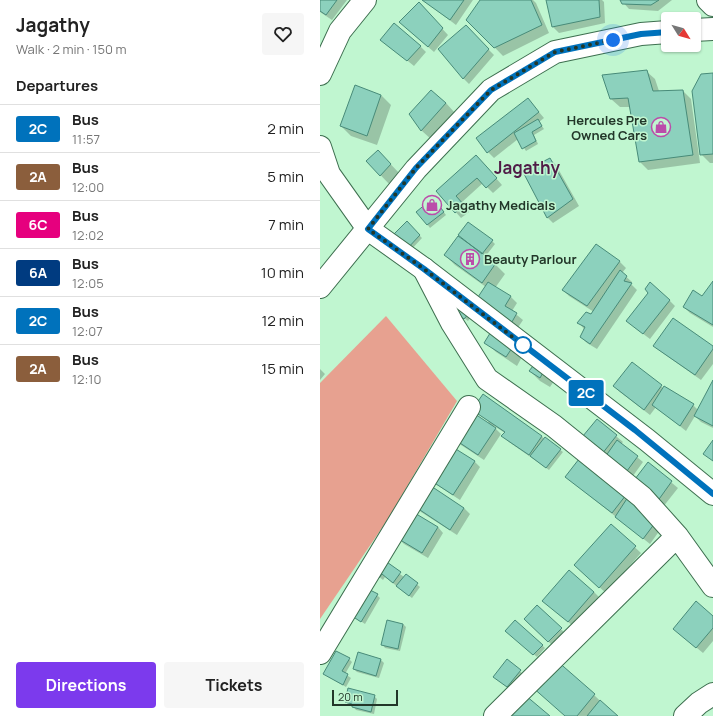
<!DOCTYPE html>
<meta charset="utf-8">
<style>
:root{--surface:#fff;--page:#f6f6f6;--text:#222;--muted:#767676;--line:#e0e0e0;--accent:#7c3aed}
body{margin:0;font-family:Manrope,sans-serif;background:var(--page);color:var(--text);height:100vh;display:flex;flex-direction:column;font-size:15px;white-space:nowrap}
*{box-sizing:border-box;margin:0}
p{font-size:13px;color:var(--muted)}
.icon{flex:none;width:22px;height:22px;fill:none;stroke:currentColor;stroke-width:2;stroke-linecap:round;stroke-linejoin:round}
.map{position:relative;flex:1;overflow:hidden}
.panel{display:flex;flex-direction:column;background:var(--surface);width:320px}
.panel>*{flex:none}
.badge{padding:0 8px;border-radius:3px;font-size:14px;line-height:26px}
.needle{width:26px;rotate:127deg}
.controls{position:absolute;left:341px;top:12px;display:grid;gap:8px}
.controls a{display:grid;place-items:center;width:40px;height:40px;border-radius:4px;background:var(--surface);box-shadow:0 1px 3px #0004;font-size:20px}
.scale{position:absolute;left:12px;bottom:10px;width:66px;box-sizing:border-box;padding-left:4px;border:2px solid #223729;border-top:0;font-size:11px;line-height:14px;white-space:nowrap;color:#223729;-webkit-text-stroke:3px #c0f6d0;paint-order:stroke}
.you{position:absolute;width:20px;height:20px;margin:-10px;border:3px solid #fff;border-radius:50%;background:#1a73e8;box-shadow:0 0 0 6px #1a73e833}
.map>.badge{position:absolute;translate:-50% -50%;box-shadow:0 0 0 2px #fff}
h2{padding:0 16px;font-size:15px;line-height:36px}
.round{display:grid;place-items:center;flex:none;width:42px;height:42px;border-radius:4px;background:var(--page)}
.overview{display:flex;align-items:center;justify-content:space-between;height:68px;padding:0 16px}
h1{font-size:19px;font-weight:700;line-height:30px}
.cta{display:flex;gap:8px;margin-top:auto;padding:8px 16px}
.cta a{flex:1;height:46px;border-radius:4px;background:var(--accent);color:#fff;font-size:16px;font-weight:700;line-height:46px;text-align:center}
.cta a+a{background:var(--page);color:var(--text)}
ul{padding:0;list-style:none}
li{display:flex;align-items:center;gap:12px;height:48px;padding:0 16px;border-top:1px solid var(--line)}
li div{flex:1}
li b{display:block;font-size:15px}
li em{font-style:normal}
li .badge{min-width:44px;font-weight:700;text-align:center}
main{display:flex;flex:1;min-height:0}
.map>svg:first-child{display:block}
.green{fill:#e7a190}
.shadow{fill:#0003}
.building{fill:#8cd1bd;stroke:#488b79}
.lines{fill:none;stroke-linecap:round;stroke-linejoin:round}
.street-casing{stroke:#3d6f4f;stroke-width:24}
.secondary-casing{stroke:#3d6f4f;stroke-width:24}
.street{stroke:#fff;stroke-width:22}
.secondary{stroke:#fff;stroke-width:22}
.line-casing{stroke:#fff;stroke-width:9}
.line{stroke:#0072bc;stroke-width:6}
.walk{stroke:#223729;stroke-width:4;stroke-dasharray:0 7.2}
.stop-dot{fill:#fff;stroke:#0072bc;stroke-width:2}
.labels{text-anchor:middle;stroke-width:3;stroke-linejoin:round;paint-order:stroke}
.poi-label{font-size:13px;font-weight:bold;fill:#223729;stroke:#c0f6d0;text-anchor:start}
.district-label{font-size:17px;font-weight:bold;fill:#501b47;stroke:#c0f6d0}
</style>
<main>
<section class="panel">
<div class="overview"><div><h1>Jagathy</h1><p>Walk · 2 min · 150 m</p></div><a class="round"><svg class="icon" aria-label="heart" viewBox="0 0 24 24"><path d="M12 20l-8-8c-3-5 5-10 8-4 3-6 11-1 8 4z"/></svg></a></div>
<h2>Departures</h2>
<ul>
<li><span class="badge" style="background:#0072bc;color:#fff">2C</span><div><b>Bus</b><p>11:57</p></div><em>2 min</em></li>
<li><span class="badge" style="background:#8b5e3c;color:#fff">2A</span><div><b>Bus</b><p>12:00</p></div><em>5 min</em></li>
<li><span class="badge" style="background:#e6007e;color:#fff">6C</span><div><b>Bus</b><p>12:02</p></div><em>7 min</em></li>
<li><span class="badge" style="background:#003b80;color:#fff">6A</span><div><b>Bus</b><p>12:05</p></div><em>10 min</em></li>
<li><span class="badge" style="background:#0072bc;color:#fff">2C</span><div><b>Bus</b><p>12:07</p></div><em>12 min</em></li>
<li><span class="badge" style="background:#8b5e3c;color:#fff">2A</span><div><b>Bus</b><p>12:10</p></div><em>15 min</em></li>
</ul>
<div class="cta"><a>Directions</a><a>Tickets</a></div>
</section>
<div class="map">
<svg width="393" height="716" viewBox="0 0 393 716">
<rect width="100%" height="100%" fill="#c0f6d0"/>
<path class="green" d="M66 316 137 401 68 519 0 619V383Z"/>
<path class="shadow" d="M0 0H27L12 20 0 12Z
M103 0H153L136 25Z
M161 0H213L216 3 229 33 183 56 148 20Z
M227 0H282L284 2 285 23 239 33 233 27Z
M301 0H352L338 11 309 9Z
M105 10 128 35 114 52 86 28Z
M146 27 174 55 149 84 143 78Z
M62 40 100 46 106 52 94 66Z
M326 71 335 79 339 91H363L371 99 380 163 328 170 320 162 311 107H300L291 99 283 75Z
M393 74V163H390L381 154Z
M61 95 71 105 57 145 31 136 21 126Z
M208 99 224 118 219 122 224 129 214 135 218 144 206 151 198 139 174 158 168 152Z
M126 103 135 113 112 140 102 131 90 114Z
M58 151 81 175 70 185 47 161Z
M230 159 236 165 259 206 233 223 228 218 204 173Z
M162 162 182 185 173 193 163 183 141 203 149 212 141 218 117 191Z
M116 202 126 215 110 228 98 212Z
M87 223 102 238 89 252Z
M144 240 172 241 175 244 165 257 175 264 185 274 175 288 191 297 197 303 192 311 203 320 195 332 166 287 135 265 125 255Z
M277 245 300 262 306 268 302 273 312 282 311 284 317 290 277 349 267 343 261 337 264 329 259 323 272 316 274 312 249 296 243 290Z
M393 282V327L370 313 364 307 382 298Z
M349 300 355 306 330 339 314 327Z
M139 314 152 315 148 321Z
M166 342 193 345 203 355 197 366 176 352Z
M334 346 393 347V364L381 380 340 351Z
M217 362 236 378 230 387 220 381 210 371Z
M312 363 343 388 373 405 378 410 393 382V428L381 422 375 416 366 431 336 407 330 415 300 392 295 386Z
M0 369 5 374 0 380Z
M164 395 243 452 229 470 189 442 183 436 185 433 174 426V427L181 434 164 460 141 445 135 439 169 422 153 410Z
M277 420 303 442 301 444 323 462 310 480 285 464Z
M154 461 160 467 140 500 117 485 111 479Z
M328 463 358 488 343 507 313 482Z
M246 477 305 496 340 530 330 544Z
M108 486 144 508 150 514 137 535 101 512 95 506Z
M291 525 321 553 286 593 261 571Z
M118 527 123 533 108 558 84 544 78 538Z
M64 562 84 577 86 575 100 587 92 598 65 577 63 580 58 576Z
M274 592 280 598 255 628 230 606Z
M57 595 60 598 45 624 33 616Z
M217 606 247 635 234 647 205 619Z
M393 617V641L383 653 360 634Z
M195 621 225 648 217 657 189 633Z
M83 624 86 627 80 651 65 648 63 645Z
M39 653 61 660 64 663 59 678 37 672 34 669Z
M29 659 32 662 25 674 31 678 26 687 7 676Z
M187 661 203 674 191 690 177 679Z
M274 695 296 716H245Z
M54 696 57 699 54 714 36 710 33 706 29 705 26 702Z"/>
<path class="building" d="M0 0H17L6 15 0 11Z
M102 0H144L130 20Z
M160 0H211L222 25 174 48 146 20Z
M226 0H279L280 17 232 27Z
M300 0H339L331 5 302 4Z
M99 2 123 28 108 47 79 22Z
M74 23 101 46 87 61 60 40Z
M146 25 169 49 143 79 118 49Z
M327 70 333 91 363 90 373 155 319 162 308 98 290 99 282 75Z
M393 73V154L380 155 372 91 381 74Z
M35 85 61 95 47 136 20 126Z
M111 90 126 103 101 131 89 114Z
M208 98 219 112 167 153 156 138Z
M218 119 222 126 212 132 216 141 202 149 194 133Z
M58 150 71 164 60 176 46 161Z
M156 155 177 178 166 188 157 178 136 196 144 205 135 213 116 191Z
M230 158 253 199 227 218 203 172Z
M113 198 124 212 107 225 96 212Z
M87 221 100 235 86 250 72 236Z
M148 222 173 240 162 254 138 235Z
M138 236 176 263 162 283 124 255Z
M276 244 300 261 267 306 242 290Z
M300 270 307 276 304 281 312 283 270 344 260 337 265 327 257 323 266 312 271 314Z
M393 281V325L363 307 373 290 382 296Z
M168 282 191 296 185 306 197 313 189 327 154 303Z
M330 282 350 300 323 334 306 321 328 293 325 289Z
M141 304 150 312 144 319 135 311Z
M353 318 393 346V349L375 375 333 346Z
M172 330 194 345 186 357 164 343Z
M217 361 226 367 220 378 209 371Z
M312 362 342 385 324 410 293 386Z
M393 380V426L374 416Z
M344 386 374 404 360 426 332 405Z
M163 394 222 436 209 455 181 436 185 432 152 410Z
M152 412 176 428 158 455 134 439Z
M277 419 297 435 278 459 258 442Z
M225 437 241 449 226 468 210 456Z
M297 440 318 456 304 475 283 460Z
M393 440V461L383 454Z
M131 446 155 461 133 495 110 480Z
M259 459 306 495 292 513 245 477Z
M328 462 352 481 337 502 312 483Z
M108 484 144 508 130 530 94 506Z
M308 497 335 523 323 539 295 517Z
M93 512 118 527 102 553 77 538Z
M291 524 316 546 279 588 254 565Z
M64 560 81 572 73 583 62 574 59 578 54 574Z
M249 570 274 592 248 622 222 601Z
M86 574 98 583 89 596 76 586Z
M48 589 58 594 41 622 32 616Z
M376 601 393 616V628L376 648 353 629Z
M217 605 242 628 228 642 204 619Z
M67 620 83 624 78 649 61 645Z
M195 620 223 645 213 655 185 631Z
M16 651 30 658 22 671 28 674 23 685 3 674Z
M38 652 61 659 56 676 33 669Z
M187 659 201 670 187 687 173 677Z
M236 660 275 694 257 716H245L211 686Z
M28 688 55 695 51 712 32 707V704L25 702Z
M205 695 230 716H187Z
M280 700 298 716H267Z"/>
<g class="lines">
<g class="street-casing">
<path id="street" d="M388 0 393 5
M104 269 132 323 167 379 234 426 322 497 357 536 393 586
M0 653 149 407
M175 716 357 536
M365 716 379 703 393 694"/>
</g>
<g class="secondary-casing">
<path id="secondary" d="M374 30 393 29
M0 74 20 31 45 0
M0 147 9 174 48 229 104 269 327 440 393 494
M0 287 96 169 171 90 235 52 321 34 348 32"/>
</g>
<use href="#street" class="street"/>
<use href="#secondary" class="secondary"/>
</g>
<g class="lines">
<g class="line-casing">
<path id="line" d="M348 32 321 34 235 52 171 90 96 168 48 229 104 269 315 430 393 494"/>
</g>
<use href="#line" class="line"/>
<path class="walk" d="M203 345 104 269 48 229 96 168 171 90 235 52 293 40"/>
</g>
<defs>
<g id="shop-ring" transform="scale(1)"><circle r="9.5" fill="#c0f6d0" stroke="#bb4caa" stroke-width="1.5"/><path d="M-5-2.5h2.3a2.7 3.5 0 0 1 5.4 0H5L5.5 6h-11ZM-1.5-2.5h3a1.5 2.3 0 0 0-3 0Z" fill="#bb4caa"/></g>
<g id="building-ring" transform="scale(1)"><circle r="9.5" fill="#c0f6d0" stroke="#bb4caa" stroke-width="1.5"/><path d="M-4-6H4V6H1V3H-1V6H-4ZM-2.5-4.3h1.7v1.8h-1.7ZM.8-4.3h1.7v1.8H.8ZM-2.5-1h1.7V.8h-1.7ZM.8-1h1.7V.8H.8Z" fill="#bb4caa"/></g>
</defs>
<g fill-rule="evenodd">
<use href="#shop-ring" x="341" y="127"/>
<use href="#shop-ring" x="112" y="205"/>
<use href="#building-ring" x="150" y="259"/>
</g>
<circle class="stop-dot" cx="203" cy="345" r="8"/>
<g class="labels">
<g class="poi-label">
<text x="327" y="125" text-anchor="end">Hercules Pre<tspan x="327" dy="15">Owned Cars</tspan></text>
<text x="126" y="210">Jagathy Medicals</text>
<text x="164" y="264">Beauty Parlour</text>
</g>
<g class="district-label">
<text x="207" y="174">Jagathy</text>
</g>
</g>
</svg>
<div class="controls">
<a><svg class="needle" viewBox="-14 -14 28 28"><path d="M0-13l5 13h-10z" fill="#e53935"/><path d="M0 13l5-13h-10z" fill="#767676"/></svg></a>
</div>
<div class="scale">20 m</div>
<div class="you" style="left:293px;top:40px"></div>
<b class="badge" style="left:266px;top:393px;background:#0072bc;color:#fff">2C</b>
</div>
</main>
